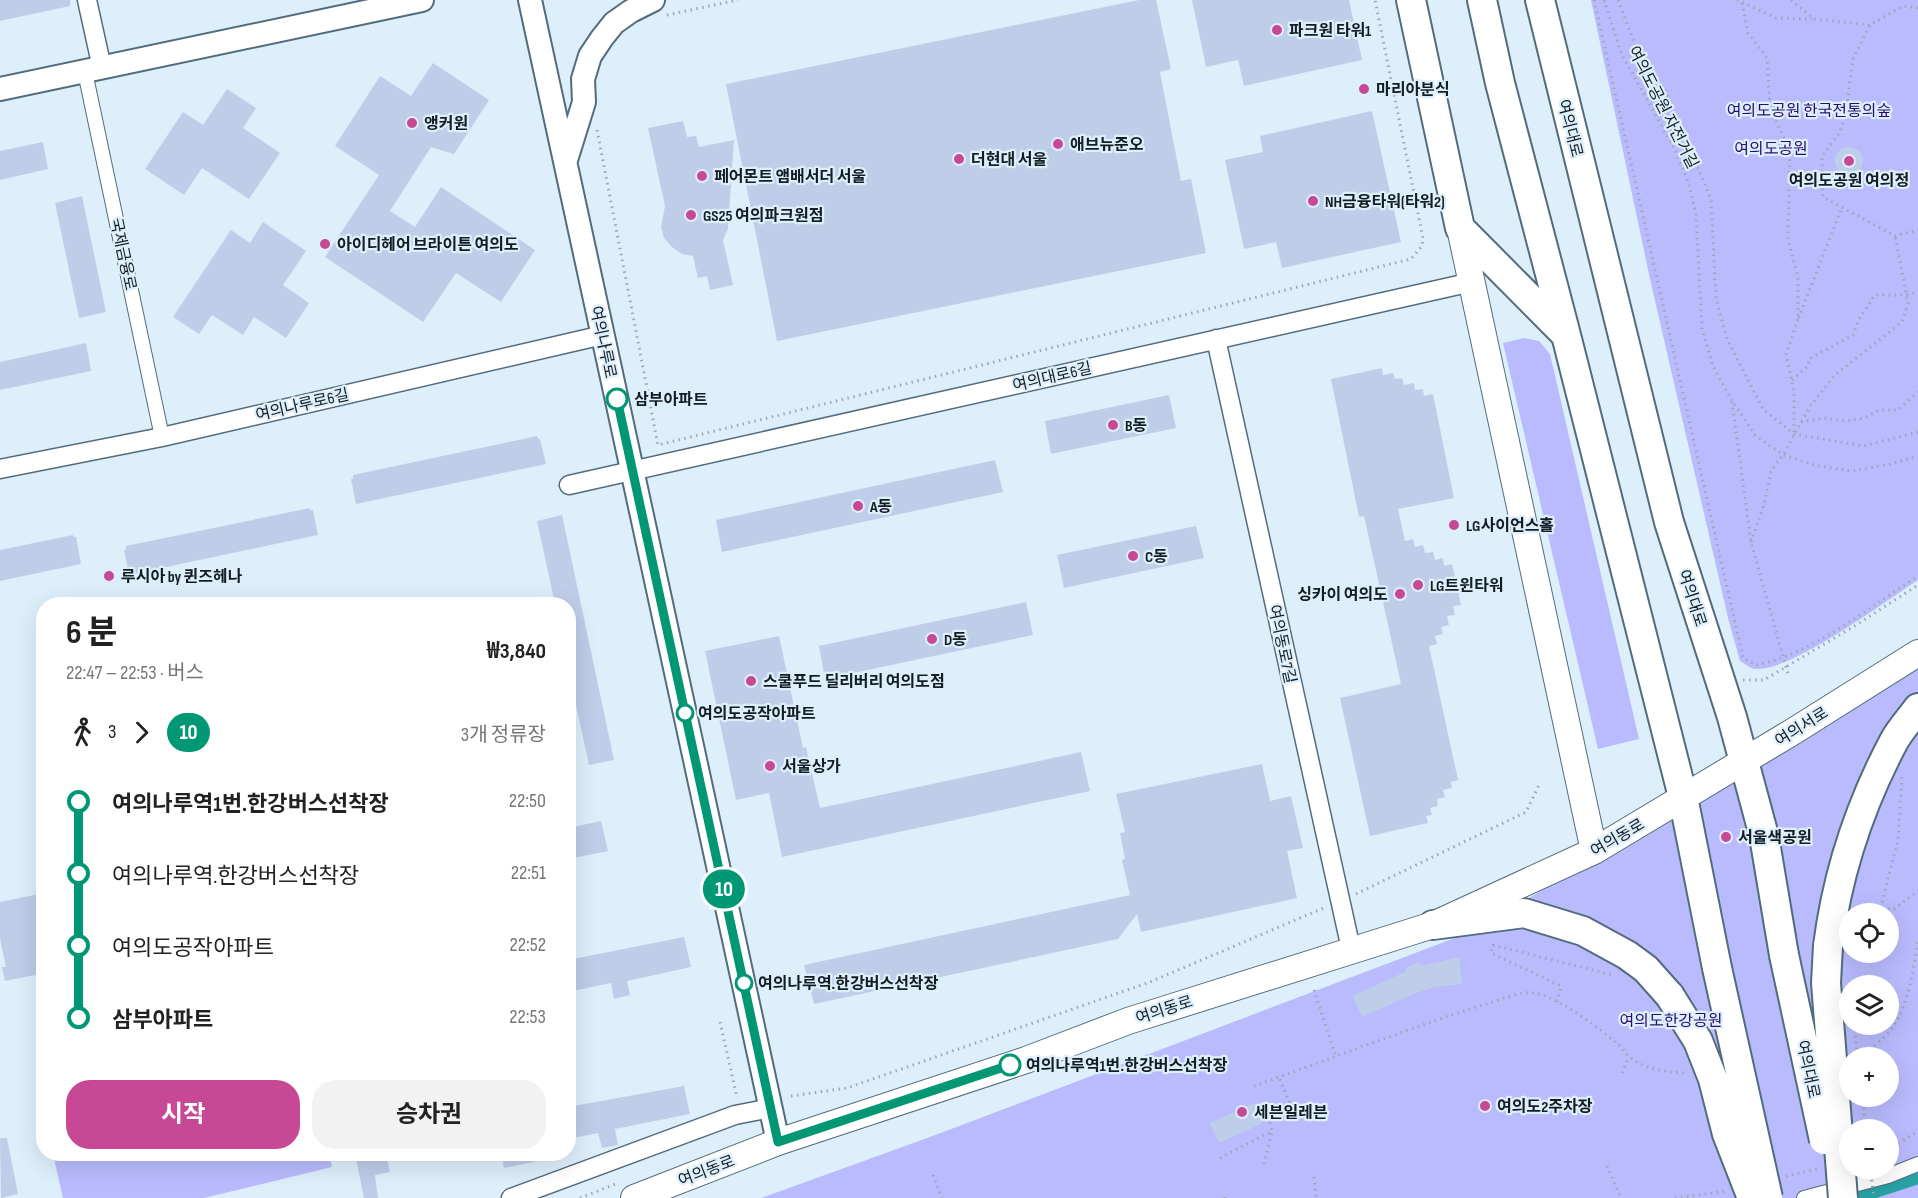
<!DOCTYPE html>
<html lang="ko">
<meta charset="utf-8">
<style>
:root{--surface:#fff;--page:#f2f2f2;--text:#222;--muted:#767676;--accent:#c74895}
body{margin:0;font-family:"Sofia Sans Condensed","Noto Sans KR",sans-serif;background:var(--page);color:var(--text);height:100vh;display:flex;flex-direction:column;font-size:22px;white-space:nowrap}
*{box-sizing:border-box;margin:0}
p{font-size:20px;color:var(--muted)}
.icon{flex:none;width:33px;height:33px;fill:none;stroke:currentColor;stroke-width:2;stroke-linecap:round;stroke-linejoin:round}
.map{position:relative;flex:1;overflow:hidden}
.sheet{position:absolute;left:36px;top:597px;width:540px;height:564px;display:flex;flex-direction:column;background:var(--surface);border-radius:24px;box-shadow:0 6px 24px #0002}
.sheet>*{flex:none}
.badge{padding:0 12px;border-radius:20px;font-size:21px;line-height:39px}
.tools{position:absolute;left:1839px;top:903px;display:grid;gap:12px}
.tools a{display:grid;place-items:center;width:60px;height:60px;border-radius:50%;background:var(--surface);box-shadow:0 6px 24px #0002;font-size:30px}
.map>.badge{position:absolute;translate:-50% -50%;box-shadow:0 0 0 3px #fff}
.legs{display:flex;align-items:center;gap:9px;height:66px;padding:0 30px;font-size:20px}
.legs p{margin-inline-start:auto}
.overview{display:flex;align-items:center;justify-content:space-between;height:102px;padding:0 30px}
h1{font-size:33px;font-weight:700;line-height:45px}
.primary-button{display:flex;gap:12px;margin-top:auto;padding:12px 30px}
.primary-button a{flex:1;height:69px;border-radius:24px;background:var(--accent);color:#fff;font-size:24px;font-weight:700;line-height:69px;text-align:center}
.primary-button a+a{background:var(--page);color:var(--text)}
ul{padding:0 30px;list-style:none}
li{display:flex;align-items:center;gap:21px;height:72px;font-size:22px}
li i{display:grid;place-items:center;width:9px;height:100%;margin:0 8px;background:currentColor}
li i::after{content:'';width:15px;height:15px;margin:-8px;border:4px solid;border-radius:50%;background:var(--surface)}
li p{margin-inline-start:auto}
li:first-child i{background:linear-gradient(#0000 50%,currentColor 0)}
li:last-child i{background:linear-gradient(currentColor 50%,#0000 0)}
.map>svg:first-child{display:block}
.green{fill:#b9bbfe;fill-rule:evenodd}
.lines{fill:none;stroke-linecap:round;stroke-linejoin:round}
.canal{stroke:#29a2a4;stroke-width:18}
.building{fill:#becee9}
.pedestrian-casing{stroke:#526c7e;stroke-width:16}
.minor-casing{stroke:#526c7e;stroke-width:21}
.tertiary-casing{stroke:#526c7e;stroke-width:26}
.secondary-casing{stroke:#526c7e;stroke-width:28}
.primary-casing{stroke:#526c7e;stroke-width:32}
.path{stroke:#99a8b3;stroke-width:3;stroke-dasharray:1.5 4.5;stroke-linecap:butt}
.pedestrian{stroke:#fff;stroke-width:14}
.minor{stroke:#fff;stroke-width:18}
.tertiary{stroke:#fff;stroke-width:22}
.secondary{stroke:#fff;stroke-width:26}
.primary{stroke:#fff;stroke-width:28}
.primary-bridge-casing{stroke:#526c7e;stroke-width:32;stroke-linecap:butt}
.path-bridge{stroke:#99a8b3;stroke-width:3;stroke-dasharray:1.5 4.5;stroke-linecap:butt}
.primary-bridge{stroke:#fff;stroke-width:28}
.line-1-casing{stroke:#fff;stroke-width:14}
.line-1{stroke:#009775;stroke-width:9}
.poi-dot{fill:#c74895;stroke:#deeffc;stroke-width:2}
.stop-1-dot{fill:#fff;stroke:#009775;stroke-width:3}
.labels{text-anchor:middle;stroke-width:4.5;stroke-linejoin:round;paint-order:stroke}
.poi-label{font-size:16px;font-weight:bold;fill:#131d24;stroke:#deeffc;text-anchor:start}
.street-label{font-size:16px;fill:#131d24;stroke:#deeffc}
.park-label{font-size:16px;fill:#280d74;stroke:#deeffc}
.stop-label{font-size:16px;font-weight:bold;fill:#131d24;stroke:#deeffc;text-anchor:start}
</style>
<div class="map">
<svg width="1918" height="1198" viewBox="0 0 1918 1198">
<rect width="100%" height="100%" fill="#deeffc"/>
<path class="green" d="M1591 0H1918V580C1886 601 1792 671 1756 669 1751 669 1745 664 1740 661L1729 622 1650 279Z
M1524 338 1539 341 1550 354 1639 739 1598 749 1503 343Z
M1918 662V1198H761L930 1137 1476 930ZM1850 914H1888V952H1850ZM1850 986H1888V1024H1850ZM1850 1058H1888V1096H1850ZM1850 1130H1888V1168H1850Z
M53 1154H329L332 1167 204 1198H63Z"/>
<g class="lines">
<path class="canal" d="M1847 1198 1918 1175"/>
</g>
<path class="building" d="M0 0H70V6L0 21Z
M1139 0H1156L1171 69 1160 72 1181 181 1191 179 1206 253 777 341 726 84Z
M1192 0H1349L1362 60 1244 86 1238 60 1206 67Z
M433 63 489 100 454 154 431 147 390 211 415 227 441 187 535 250 501 302 456 273 423 322 325 257 379 175 335 146 380 76 411 96Z
M227 89 256 108 243 128 280 153 249 199 202 168 184 195 145 169 183 112 203 125Z
M1372 111 1401 242 1282 268 1276 242 1244 249 1225 160 1263 152 1260 136Z
M683 121 687 137 696 136 699 147 734 140 728 229 723 240 733 285 710 290 707 276 698 278 693 256 682 254 672 247 664 238 661 227 665 206 648 128Z
M43 142 48 169 0 180V151Z
M1835 161a14 14 0 1 1 28 0a14 14 0 1 1-28 0Z
M82 196 106 312 79 318 55 203Z
M263 222 306 251 283 285 309 303 286 338 254 317 243 335 212 315 199 334 173 317 231 230 250 243Z
M86 343 91 371 0 390V362Z
M1382 368 1383 375 1393 373 1395 379 1402 378 1404 385 1414 383 1415 390 1423 389 1424 396 1433 394 1454 498 1398 509 1405 541 1413 539 1415 547 1423 545 1425 553 1433 552 1435 560 1443 558 1444 566 1452 564 1461 605 1453 606 1455 615 1447 616 1449 625 1441 627 1443 634 1435 636 1437 644 1429 646 1458 780 1451 782 1452 788 1443 790 1445 797 1437 799 1438 806 1430 808 1432 815 1426 816 1428 823 1370 836 1340 698 1401 684 1364 516 1359 517 1331 379Z
M1169 395 1176 428 1051 454 1045 421Z
M537 436 538 439H540L546 464 356 504 351 479H353V475Z
M995 460 1003 492 722 552 716 520Z
M310 508V510H313L318 535 129 575 124 550H126V546Z
M562 515 614 760 589 765 568 668V604H555L537 521Z
M1196 526 1204 558 1064 588 1057 555Z
M73 535 74 537H76L81 564 0 581V550Z
M1026 602 1033 635 825 679 819 646Z
M779 636 803 748 806 747 820 808 1081 752 1090 791 782 857 769 793 736 800 705 651Z
M1262 764 1270 801 1291 796 1303 848 1287 851 1297 898 1141 932 1137 914 1118 939 814 1004 804 965 1130 895 1122 860 1125 859 1120 833 1125 832 1116 794Z
M601 821 608 851 568 859V828Z
M44 893V951L36 953 40 974 5 981 2 967H6L0 939V902Z
M684 937 691 967 627 981 630 995 614 999 611 983 568 992V960Z
M1459 957 1462 984 1435 987 1416 993 1362 1017 1353 996 1407 971 1406 968 1419 962 1421 966Z
M684 1086 690 1114 615 1129 618 1145 602 1148 598 1133 568 1139V1107Z
M1254 1103 1263 1123 1219 1143 1210 1123Z
M0 1138H7L18 1194 1 1198Z
M355 1154H386L390 1172 375 1175 378 1198H364Z
M501 1154H542L543 1160 504 1168Z"/>
<g class="lines">
<g class="pedestrian-casing">
<path id="pedestrian" d="M85 72 162 437
M1804 1198 1888 1176 1918 1164"/>
</g>
<g class="minor-casing">
<path id="minor" d="M87 0 102 68
M1216 339 1351 949
M0 469 162 437 603 335
M569 485 1472 282
M511 1198 735 1115 771 1108"/>
</g>
<g class="tertiary-casing">
<path id="tertiary" d="M530 0 778 1142
M0 89 422 0
M566 160 584 102 583 79 590 56 602 38 614 23 631 11 653 0"/>
</g>
<g class="secondary-casing">
<path id="secondary" d="M1460 228 1594 851
M634 1198 778 1142 1026 1060 1128 1021 1433 925 1594 851 1794 731 1918 653"/>
</g>
<g class="primary-casing">
<path id="primary" d="M1411 0 1460 228 1565 334
M1482 0 1500 83 1566 335 1683 797 1717 968
M1540 0 1669 522 1732 717 1764 836 1784 955
M1433 925 1524 913 1583 931 1627 955 1646 969 1670 996
M1828 946C1837 875 1860 805 1894 741 1900 730 1910 719 1918 708"/>
</g>
<path class="path" d="M1594 0 1743 658 1756 665C1811 655 1871 606 1918 576
M1604 0 1621 53 1675 150 1688 181 1696 214 1702 329 1713 366 1732 401 1755 435 1783 455 1818 466 1853 471 1891 464 1918 456
M1618 0 1635 44 1666 92 1711 199 1716 299 1727 339 1763 409 1794 434 1863 446 1918 432
M1737 0 1776 18 1812 19
M1791 0 1814 19 1870 25
M1742 3 1748 33 1767 58 1770 108 1790 151 1788 240 1798 277V319L1842 207
M1918 8 1903 6 1870 25 1853 59 1846 111 1840 132 1822 156 1823 197 1895 236 1918 230
M667 15 738 0
M597 130 658 445 1411 259 1422 246 1423 238 1375 0
M1792 380 1808 366 1809 359 1853 335 1859 319 1875 295H1906L1918 292
M1732 402 1751 542 1788 674
M1801 422 1824 418 1846 421 1865 418 1879 410H1898L1918 392
M1794 432V391L1786 355 1798 319
M1751 542 1764 505 1771 471 1783 455 1811 405 1835 375 1902 322 1908 303 1895 236
M1743 680H1764L1853 627 1918 585
M1902 777 1898 839 1882 903 1883 908 1894 909 1918 891
M1356 894 1526 812 1540 783
M1314 990 1336 1057
M1557 1002 1561 986 1491 953 1493 945 1613 975
M720 1022 737 1097
M1854 1024 1858 1058
M1869 1049C1907 1027 1911 981 1918 941
M1622 1073 1629 1057
M1254 1086C1331 1059 1408 1028 1486 1004 1500 1000 1523 989 1539 994 1566 1002 1597 1027 1619 1045 1624 1049 1626 1055 1631 1058 1646 1070 1668 1072 1687 1073
M791 1096 847 1088 1150 982 1326 907
M1862 1096 1866 1130
M1888 1150 1918 1131
M1220 1158 1272 1131 1267 1111 1289 1102 1279 1077
M1264 1164 1272 1131
M1607 1166 1621 1198
M933 1175 942 1198
M1786 1176 1817 1169
M1314 1177 1316 1198
M1225 1197V1198
M580 1198 618 1183
M1675 1198 1727 1191"/>
<use href="#pedestrian" class="pedestrian"/>
<use href="#minor" class="minor"/>
<use href="#tertiary" class="tertiary"/>
<use href="#secondary" class="secondary"/>
<use href="#primary" class="primary"/>
<g class="primary-bridge-casing">
<path id="primary-bridge" d="M1828 946 1826 983 1843 1198
M1784 955 1824 1140
M1717 968 1768 1198
M1670 996 1698 1041 1713 1079 1727 1134 1752 1198"/>
</g>
<path class="path-bridge" d="M1870 1168 1874 1198"/>
<use href="#primary-bridge" class="primary-bridge"/>
</g>
<g class="lines">
<g class="line-1-casing">
<path id="line-1" d="M617 399 778 1142 1010 1065"/>
</g>
<use href="#line-1" class="line-1"/>
</g>
<g class="poi-dot">
<circle cx="1277" cy="30" r="6"/>
<circle cx="1364" cy="89" r="6"/>
<circle cx="412" cy="123" r="6"/>
<circle cx="1058" cy="144" r="6"/>
<circle cx="959" cy="159" r="6"/>
<circle cx="1849" cy="161" r="6"/>
<circle cx="702" cy="176" r="6"/>
<circle cx="1313" cy="201" r="6"/>
<circle cx="691" cy="215" r="6"/>
<circle cx="325" cy="244" r="6"/>
<circle cx="1113" cy="425" r="6"/>
<circle cx="858" cy="506" r="6"/>
<circle cx="1454" cy="525" r="6"/>
<circle cx="1133" cy="556" r="6"/>
<circle cx="109" cy="576" r="6"/>
<circle cx="1418" cy="585" r="6"/>
<circle cx="1400" cy="594" r="6"/>
<circle cx="932" cy="639" r="6"/>
<circle cx="751" cy="681" r="6"/>
<circle cx="770" cy="766" r="6"/>
<circle cx="1726" cy="837" r="6"/>
<circle cx="1485" cy="1106" r="6"/>
<circle cx="1242" cy="1112" r="6"/>
</g>
<g class="stop-1-dot">
<circle cx="617" cy="399" r="10"/>
<circle cx="685" cy="713" r="8"/>
<circle cx="744" cy="983" r="8"/>
<circle cx="1010" cy="1065" r="10"/>
</g>
<g class="labels">
<g class="poi-label">
<text x="1289" y="36">파크원 타워1</text>
<text x="1376" y="95">마리아분식</text>
<text x="424" y="129">앵커원</text>
<text x="1070" y="150">애브뉴준오</text>
<text x="971" y="165">더현대 서울</text>
<text x="714" y="182">페어몬트 앰배서더 서울</text>
<text x="1849" y="186" text-anchor="middle">여의도공원 여의정</text>
<text x="1325" y="207">NH금융타워(타워2)</text>
<text x="703" y="221">GS25 여의파크원점</text>
<text x="337" y="250">아이디헤어 브라이튼 여의도</text>
<text x="1125" y="431">B동</text>
<text x="870" y="512">A동</text>
<text x="1466" y="531">LG사이언스홀</text>
<text x="1145" y="562">C동</text>
<text x="121" y="582">루시아 by 퀸즈헤나</text>
<text x="1430" y="591">LG트윈타워</text>
<text x="1388" y="600" text-anchor="end">싱카이 여의도</text>
<text x="944" y="645">D동</text>
<text x="763" y="687">스쿨푸드 딜리버리 여의도점</text>
<text x="782" y="772">서울상가</text>
<text x="1738" y="843">서울색공원</text>
<text x="1497" y="1112">여의도2주차장</text>
<text x="1254" y="1118">세븐일레븐</text>
</g>
<g class="street-label">
<text transform="translate(1664 107) rotate(63)" y="6">여의도공원 자전거길</text>
<text transform="translate(1571 128) rotate(76)" y="6">여의대로</text>
<text transform="translate(124 254) rotate(78)" y="6">국제금융로</text>
<text transform="translate(604 342) rotate(78)" y="6">여의나루로</text>
<text transform="translate(1052 376) rotate(-13)" y="6">여의대로6길</text>
<text transform="translate(302 404) rotate(-13)" y="6">여의나루로6길</text>
<text transform="translate(1693 598) rotate(72)" y="6">여의대로</text>
<text transform="translate(1283 644) rotate(78)" y="6">여의동로7길</text>
<text transform="translate(1801 726) rotate(-32)" y="6">여의서로</text>
<text transform="translate(1617 837) rotate(-30)" y="6">여의동로</text>
<text transform="translate(1164 1009) rotate(-18)" y="6">여의동로</text>
<text transform="translate(1809 1069) rotate(78)" y="6">여의대로</text>
<text transform="translate(706 1170) rotate(-21)" y="6">여의동로</text>
</g>
<g class="park-label">
<text x="1809" y="116">여의도공원 한국전통의숲</text>
<text x="1771" y="154">여의도공원</text>
<text x="1671" y="1026">여의도한강공원</text>
</g>
<g class="stop-label">
<text x="634" y="405">삼부아파트</text>
<text x="698" y="719">여의도공작아파트</text>
<text x="758" y="989">여의나루역.한강버스선착장</text>
<text x="1026" y="1071">여의나루역1번.한강버스선착장</text>
</g>
</g>
</svg>
<div class="tools">
<a><svg class="icon" aria-label="locate" viewBox="0 0 24 24"><circle cx="12" cy="12" r="6"/><path d="M12 2v4M12 18v4M2 12h4M18 12h4"/></svg></a>
<a><svg class="icon" aria-label="layers" viewBox="0 0 24 24"><path d="M12 4l9 5-9 5-9-5zM3 14l9 5 9-5"/></svg></a>
<a>+</a>
<a>−</a>
</div>
<b class="badge" style="left:724px;top:889px;background:#009775;color:#fff">10</b>
<section class="sheet">
<div class="overview"><div><h1>6 분</h1><p>22:47 – 22:53 · 버스</p></div><b>₩3,840</b></div>
<div class="legs"><svg class="icon" aria-label="walk" viewBox="0 0 24 24"><circle cx="13" cy="4" r="2"/><path d="M13 8l-2 6 4 7M11 14l-3 7M7 12l3-4h3l4 4"/></svg>3<svg class="icon" aria-label="forward" viewBox="0 0 24 24"><path d="M9 5l7 7-7 7"/></svg><b class="badge" style="background:#009775;color:#fff">10</b><p>3개 정류장</p></div>
<ul>
<li><i style="color:#009775"></i><b>여의나루역1번.한강버스선착장</b><p>22:50</p></li>
<li><i style="color:#009775"></i><span>여의나루역.한강버스선착장</span><p>22:51</p></li>
<li><i style="color:#009775"></i><span>여의도공작아파트</span><p>22:52</p></li>
<li><i style="color:#009775"></i><b>삼부아파트</b><p>22:53</p></li>
</ul>
<div class="primary-button"><a>시작</a><a>승차권</a></div>
</section>
</div>
